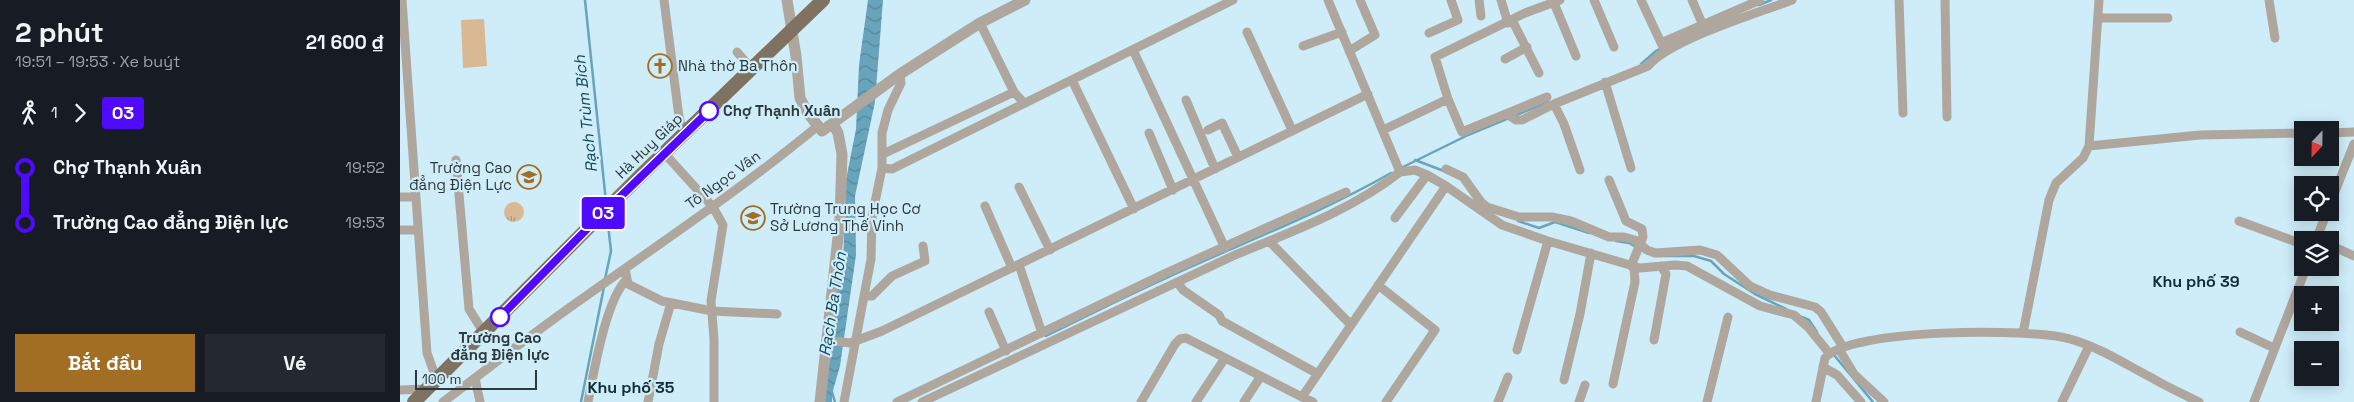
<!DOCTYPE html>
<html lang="vi">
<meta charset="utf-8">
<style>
:root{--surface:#171b24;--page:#242831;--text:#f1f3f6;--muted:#9ea1a6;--accent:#a16e24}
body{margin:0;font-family:"Space Grotesk",sans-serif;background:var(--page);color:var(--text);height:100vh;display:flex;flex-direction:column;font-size:19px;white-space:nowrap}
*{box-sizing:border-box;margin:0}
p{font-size:16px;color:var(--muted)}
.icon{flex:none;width:28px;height:28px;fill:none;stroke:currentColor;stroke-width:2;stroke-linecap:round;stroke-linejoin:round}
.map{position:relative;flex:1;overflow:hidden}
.details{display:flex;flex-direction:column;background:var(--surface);width:400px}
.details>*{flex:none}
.badge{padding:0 10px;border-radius:4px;font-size:18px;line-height:32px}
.needle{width:32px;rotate:202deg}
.tools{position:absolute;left:1894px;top:121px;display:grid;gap:10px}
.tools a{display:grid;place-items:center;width:45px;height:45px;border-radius:0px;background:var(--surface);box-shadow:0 2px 12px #0003;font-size:25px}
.scale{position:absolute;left:15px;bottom:12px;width:122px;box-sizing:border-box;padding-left:5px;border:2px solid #2d393d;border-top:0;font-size:14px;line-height:18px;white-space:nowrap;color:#2d393d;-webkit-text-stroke:4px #ceedf9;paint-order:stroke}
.map>.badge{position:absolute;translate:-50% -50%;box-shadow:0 0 0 2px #fff}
.legs{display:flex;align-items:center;gap:8px;height:55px;padding:0 15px;font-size:16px}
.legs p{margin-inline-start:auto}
.headline{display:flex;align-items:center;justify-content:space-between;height:85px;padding:0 15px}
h1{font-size:28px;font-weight:700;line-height:38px}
.button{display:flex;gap:10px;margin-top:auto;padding:10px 15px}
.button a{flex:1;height:58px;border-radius:0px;background:var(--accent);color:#fff;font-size:20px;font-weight:700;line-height:58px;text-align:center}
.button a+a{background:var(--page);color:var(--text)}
ul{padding:0 15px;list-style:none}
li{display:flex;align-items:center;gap:18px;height:55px;font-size:19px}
li i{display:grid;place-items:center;width:8px;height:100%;margin:0 6px;background:currentColor}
li i::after{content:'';width:12px;height:12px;margin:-6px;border:4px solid;border-radius:50%;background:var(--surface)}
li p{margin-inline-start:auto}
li:first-child i{background:linear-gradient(#0000 50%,currentColor 0)}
li:last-child i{background:linear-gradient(currentColor 50%,#0000 0)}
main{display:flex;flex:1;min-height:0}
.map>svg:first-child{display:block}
.park{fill:url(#park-tufts)}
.garden{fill:#d8b993}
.water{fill:url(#water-waves)}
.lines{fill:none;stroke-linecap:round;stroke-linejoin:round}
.stream{stroke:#68a4bb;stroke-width:2.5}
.minor{stroke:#afa79e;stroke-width:9}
.tertiary{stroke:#afa79e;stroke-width:11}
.primary{stroke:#807261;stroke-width:14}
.line-1-casing{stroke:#fff;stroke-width:11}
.line-1{stroke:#4f0aff;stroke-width:8}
.stop-1-dot{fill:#fff;stroke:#4f0aff;stroke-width:2.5}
.labels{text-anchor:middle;stroke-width:4.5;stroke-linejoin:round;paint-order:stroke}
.poi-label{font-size:15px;fill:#2d393d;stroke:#ceedf9;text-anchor:start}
.stop-label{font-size:15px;font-weight:bold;fill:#2d393d;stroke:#ceedf9;text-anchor:start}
.street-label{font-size:15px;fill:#2d393d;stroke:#ceedf9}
.water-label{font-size:16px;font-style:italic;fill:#144859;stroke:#ceedf9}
.neighbourhood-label{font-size:16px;font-weight:bold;fill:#132d36;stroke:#ceedf9}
</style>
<main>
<section class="details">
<div class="headline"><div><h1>2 phút</h1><p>19:51 – 19:53 · Xe buýt</p></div><b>21 600 ₫</b></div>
<div class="legs"><svg class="icon" aria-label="walk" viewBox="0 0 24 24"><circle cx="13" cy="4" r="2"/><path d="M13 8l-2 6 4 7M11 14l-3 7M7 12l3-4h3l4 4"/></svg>1<svg class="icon" aria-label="forward" viewBox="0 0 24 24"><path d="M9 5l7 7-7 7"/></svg><b class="badge" style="background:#4f0aff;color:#fff">03</b></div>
<ul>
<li><i style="color:#4f0aff"></i><b>Chợ Thạnh Xuân</b><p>19:52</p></li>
<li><i style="color:#4f0aff"></i><b>Trường Cao đẳng Điện lực</b><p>19:53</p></li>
</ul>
<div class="button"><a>Bắt đầu</a><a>Vé</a></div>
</section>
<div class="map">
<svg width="1954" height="402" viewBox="0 0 1954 402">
<defs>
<pattern id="park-tufts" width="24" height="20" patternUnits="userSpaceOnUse" patternTransform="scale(1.25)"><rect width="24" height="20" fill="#d8b993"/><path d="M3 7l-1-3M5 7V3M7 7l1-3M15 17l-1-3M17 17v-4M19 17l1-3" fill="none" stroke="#b09779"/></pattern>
<pattern id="water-waves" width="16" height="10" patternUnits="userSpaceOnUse" patternTransform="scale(1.25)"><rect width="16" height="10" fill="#68a4bb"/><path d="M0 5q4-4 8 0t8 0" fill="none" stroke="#568799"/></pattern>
</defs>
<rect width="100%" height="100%" fill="#ceedf9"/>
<path class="park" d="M104 212a10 10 0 1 1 20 0a10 10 0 1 1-20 0Z"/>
<path class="garden" d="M84 19 87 66 63 68 61 20Z"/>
<path class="water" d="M468 0H483L475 102 455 196 456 255 440 366 432 394V402H421L434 301 443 264 446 180 456 129 459 65Z"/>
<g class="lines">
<path class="stream" d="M185 0 206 202
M1359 5 1371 0
M1241 64 1256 51 1272 44
M1114 116 1148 102
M1015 160 1044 171
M1001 168 1068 135 1109 118
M1118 221 1139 228 1155 222 1189 233
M1216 241 1229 243 1236 247
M1257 256H1294L1311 261 1324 274 1355 294 1386 309
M205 279 211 251 207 215
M1402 317 1409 320 1417 332
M646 336C686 316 726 296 766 278 842 243 919 214 991 173
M1434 355 1473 402
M432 392 435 402
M181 402 204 287"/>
<path class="minor" d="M2 0 27 353 36 378
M264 0 279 117 284 135
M928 0 1000 172 1015 170 1027 175 1046 186 1102 225 1148 241 1240 268 1275 265 1287 266 1360 306 1394 315 1408 327 1429 353
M1079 0 1081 16
M1101 0 1108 23
M1194 0 1214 47
M1241 0 1263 47
M1292 0 1302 23
M1499 0 1503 113
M1545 0 1547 117
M1869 0 1875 38
M1154 3 1176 56
M1698 18H1768
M1112 20 1139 73
M580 23 614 92 624 103
M847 32 892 130
M1029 33 1058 20 1051 0
M1261 43 1360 0
M903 46 942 32
M733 50 825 248
M949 51 975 35 960 0
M337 52 352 69
M1105 59 1127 47
M672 80 734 209
M1205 82 1231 168
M1048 99 1035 57 1125 13 1160 0
M786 100 815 169
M1154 104 1164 124 1180 170
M1107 114 1116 120H1122L1154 104 1248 66C1271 39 1356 14 1392 0
M808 130 822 123 838 157
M983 130 1048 99 1062 132 1147 97
M749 133 773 190
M1930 133 1954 132
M1689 146 1800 135 1902 133
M265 154 313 207 323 225 311 301 314 339V402
M483 154 614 92
M56 160 69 309 84 333
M482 168 492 169 833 0
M1046 169 1063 177 1081 202 1087 207 1119 217H1152L1171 221 1209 237H1224L1235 240 1247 250 1255 253 1300 250 1317 255 1350 286 1370 295 1415 307 1421 312 1443 347
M1209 180 1226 221 1242 229 1243 237 1231 266
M619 187 650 250
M0 197H16
M1930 204 1954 144
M585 206 612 268
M995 218 1027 175
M1839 221 1902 244
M0 230H18
M1916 240 1927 212
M869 241 951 325
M1930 245 1954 256
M619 265 642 333
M225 269 228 284 262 301 312 311 377 314
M777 282 783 290 819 315 822 321 918 374
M978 285 1035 330 986 402
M464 296H472L492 276 525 261 523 246
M1891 307 1902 312
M589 312 606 351
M1840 332 1874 348
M1623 333 1649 200 1656 183 1683 158 1689 146 1699 0
M426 340 450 343 482 331 968 94
M1254 340 1266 274 1261 266
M1439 349 1454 374 1484 402
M1117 350 1148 241
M1423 367 1437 375 1461 402
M75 378 80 402
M1164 380 1180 314 1191 253
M1213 384 1235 282 1234 267
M0 390 26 389
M902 397 913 402
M43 402C90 367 137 330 186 296 265 240 344 187 419 125
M188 402C194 371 206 299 227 279
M248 402 259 344 271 303
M444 402 471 259 472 217 482 168V133L488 110 501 83 500 74
M497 402 766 273 946 192
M522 402 835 255C891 232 952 210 1000 172
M741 402 775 344 780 339 786 338 902 397 1046 186
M796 402 825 358
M844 402 861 376
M1098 402 1108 377
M1179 402 1185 385
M1307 402 1328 317
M1416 402 1425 358C1449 328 1632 328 1670 339 1699 347 1725 364 1752 378 1767 387 1783 394 1799 402
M1662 402 1689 346
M1854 402 1906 268"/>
<path class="tertiary" d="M387 0 396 56 400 98 407 112 422 131 500 74 580 23 625 0
M420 402 440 219 442 154 438 133 433 124"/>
<path class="primary" d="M14 402 241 175 423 0"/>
</g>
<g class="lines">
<g class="line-1-casing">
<path id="line-1" d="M100 317 188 228 309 111"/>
</g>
<use href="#line-1" class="line-1"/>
</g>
<defs>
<g id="church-ring" transform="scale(1.25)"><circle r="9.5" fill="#ceedf9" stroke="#a16e24" stroke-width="1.5"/><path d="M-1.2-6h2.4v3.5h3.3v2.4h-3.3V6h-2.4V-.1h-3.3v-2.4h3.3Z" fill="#a16e24"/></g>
<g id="university-ring" transform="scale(1.25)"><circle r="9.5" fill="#ceedf9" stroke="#a16e24" stroke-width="1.5"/><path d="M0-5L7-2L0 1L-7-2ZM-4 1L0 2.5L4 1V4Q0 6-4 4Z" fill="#a16e24"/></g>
<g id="school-ring" transform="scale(1.25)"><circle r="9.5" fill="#ceedf9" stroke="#a16e24" stroke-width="1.5"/><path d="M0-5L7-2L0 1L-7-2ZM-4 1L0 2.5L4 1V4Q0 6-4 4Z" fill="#a16e24"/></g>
</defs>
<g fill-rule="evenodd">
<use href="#church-ring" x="260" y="66"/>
<use href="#university-ring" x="129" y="177"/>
<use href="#school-ring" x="353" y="218"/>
</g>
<g class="stop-1-dot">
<circle cx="309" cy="111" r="9"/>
<circle cx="100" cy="317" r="9"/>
</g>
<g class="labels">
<g class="poi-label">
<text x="278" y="71">Nhà thờ Ba Thôn</text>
<text x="112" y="173" text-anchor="end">Trường Cao<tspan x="112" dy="17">đẳng Điện Lực</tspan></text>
<text x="370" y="214">Trường Trung Học Cơ<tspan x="370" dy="17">Sở Lương Thế Vinh</tspan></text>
</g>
<g class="stop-label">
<text x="323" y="116">Chợ Thạnh Xuân</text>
<text x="100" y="343" text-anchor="middle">Trường Cao<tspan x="100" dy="17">đẳng Điện lực</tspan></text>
</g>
<g class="street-label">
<text transform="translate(249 146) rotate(-44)" y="5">Hà Huy Giáp</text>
<text transform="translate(323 180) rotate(-36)" y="5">Tô Ngọc Vân</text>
</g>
<g class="water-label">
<text transform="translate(185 114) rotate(-96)" y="6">Rạch Trùm Bích</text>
<text transform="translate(432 304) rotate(-81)" y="6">Rạch Ba Thôn</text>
</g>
<g class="neighbourhood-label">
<text x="1796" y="287">Khu phố 39</text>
<text x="231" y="393">Khu phố 35</text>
</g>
</g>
</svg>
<div class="tools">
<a><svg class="needle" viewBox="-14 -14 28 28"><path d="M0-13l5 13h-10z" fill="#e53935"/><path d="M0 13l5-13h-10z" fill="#9ea1a6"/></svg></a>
<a><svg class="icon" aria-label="locate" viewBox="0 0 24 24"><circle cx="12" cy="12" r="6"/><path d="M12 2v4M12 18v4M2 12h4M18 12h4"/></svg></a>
<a><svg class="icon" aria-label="layers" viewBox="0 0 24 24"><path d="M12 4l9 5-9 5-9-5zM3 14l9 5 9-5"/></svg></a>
<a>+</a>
<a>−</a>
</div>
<div class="scale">100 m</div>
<b class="badge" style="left:203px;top:213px;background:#4f0aff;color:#fff">03</b>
</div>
</main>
